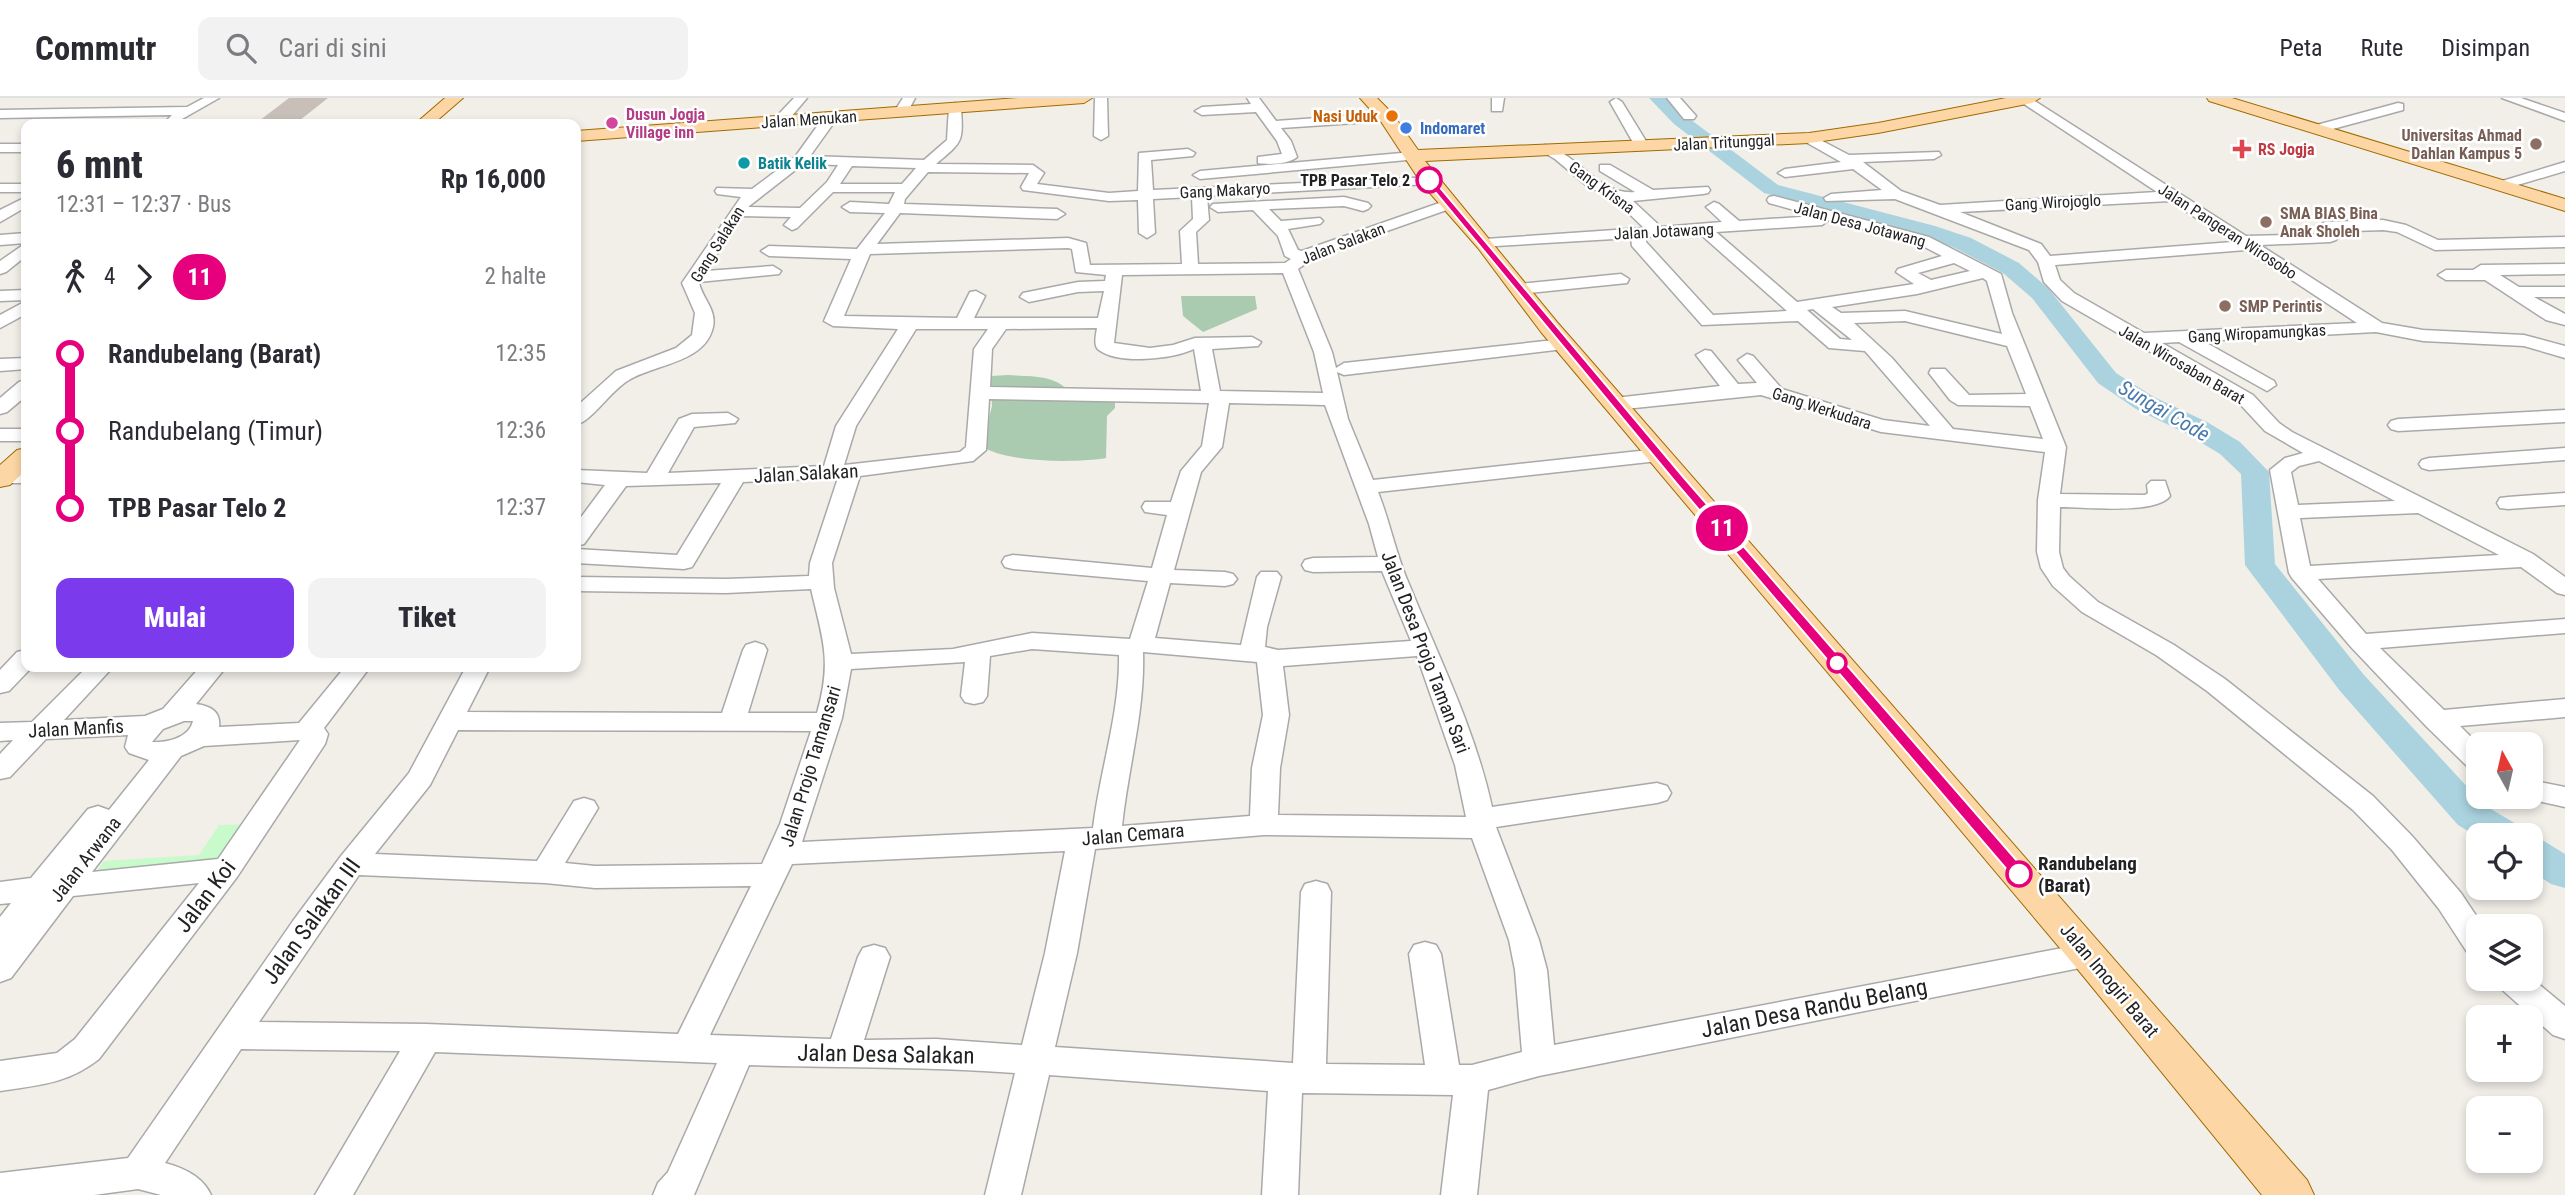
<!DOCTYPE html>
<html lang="id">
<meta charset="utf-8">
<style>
:root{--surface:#fff;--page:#f2f2f3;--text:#2b2b33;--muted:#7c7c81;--line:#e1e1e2;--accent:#7c3aed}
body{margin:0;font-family:"Roboto Condensed",sans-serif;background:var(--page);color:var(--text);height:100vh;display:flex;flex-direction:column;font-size:26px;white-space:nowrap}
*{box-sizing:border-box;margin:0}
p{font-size:23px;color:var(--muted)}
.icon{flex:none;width:38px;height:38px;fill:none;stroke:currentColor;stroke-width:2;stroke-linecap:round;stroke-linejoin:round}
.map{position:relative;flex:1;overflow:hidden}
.sheet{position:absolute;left:21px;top:21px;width:560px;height:553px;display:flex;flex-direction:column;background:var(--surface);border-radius:14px;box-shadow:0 4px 10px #0003}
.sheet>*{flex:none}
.badge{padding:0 14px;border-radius:23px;font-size:24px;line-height:46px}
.needle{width:46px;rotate:352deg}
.fabs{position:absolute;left:2466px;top:634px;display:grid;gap:14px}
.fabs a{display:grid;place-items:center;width:77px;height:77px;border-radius:14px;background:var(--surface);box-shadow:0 4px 10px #0003;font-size:35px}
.map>.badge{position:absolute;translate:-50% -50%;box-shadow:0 0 0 4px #fff}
.legs{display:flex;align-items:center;gap:10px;height:77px;padding:0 35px;font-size:23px}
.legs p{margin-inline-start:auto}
.overview{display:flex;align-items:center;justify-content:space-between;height:119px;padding:0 35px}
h1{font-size:38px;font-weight:800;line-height:52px}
.button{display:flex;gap:14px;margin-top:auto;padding:14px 35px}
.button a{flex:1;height:80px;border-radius:14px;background:var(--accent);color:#fff;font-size:28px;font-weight:800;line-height:80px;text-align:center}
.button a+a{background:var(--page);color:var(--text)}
ul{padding:0 35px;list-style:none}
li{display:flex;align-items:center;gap:24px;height:77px;font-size:26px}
li i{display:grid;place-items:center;width:10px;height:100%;margin:0 9px;background:currentColor}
li i::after{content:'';width:18px;height:18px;margin:-9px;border:5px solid;border-radius:50%;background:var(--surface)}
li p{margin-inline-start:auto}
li:first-child i{background:linear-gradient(#0000 50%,currentColor 0)}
li:last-child i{background:linear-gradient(currentColor 50%,#0000 0)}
header{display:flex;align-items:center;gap:42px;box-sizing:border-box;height:98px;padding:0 35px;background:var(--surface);border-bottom:2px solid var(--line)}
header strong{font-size:33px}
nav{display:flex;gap:38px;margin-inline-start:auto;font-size:24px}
.search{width:490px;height:63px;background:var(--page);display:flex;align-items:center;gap:18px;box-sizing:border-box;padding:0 24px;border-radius:14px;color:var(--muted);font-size:26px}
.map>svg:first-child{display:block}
.cemetery{fill:#aacbaf}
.park{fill:#c8facc}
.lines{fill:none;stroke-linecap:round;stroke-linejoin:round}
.river{fill:#aad3df;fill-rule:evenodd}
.building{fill:#c7bfb8}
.minor-casing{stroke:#a9a9a9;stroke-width:3}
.major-casing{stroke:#a06b00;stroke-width:2}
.minor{fill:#fff;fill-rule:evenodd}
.major{fill:#fcd6a4;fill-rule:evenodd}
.line-1{fill:#e6007e;stroke:#fff;stroke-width:2}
.food-dot{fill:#e8710a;stroke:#fff;stroke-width:2.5}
.hotel-dot{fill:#d1479c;stroke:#fff;stroke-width:2.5}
.shop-dot{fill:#3f7fe0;stroke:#fff;stroke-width:2.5}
.education-dot{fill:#8d6e63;stroke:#fff;stroke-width:2.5}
.health-dot{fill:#e0444e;stroke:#fff;stroke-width:2.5}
.culture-dot{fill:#0f9aa8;stroke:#fff;stroke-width:2.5}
.stop-1-dot{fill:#fff;stroke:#e6007e;stroke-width:3.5}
.labels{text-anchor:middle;stroke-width:5;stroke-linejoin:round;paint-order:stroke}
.far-hotel-label{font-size:16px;font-weight:bold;fill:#b23c85;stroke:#fff;text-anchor:start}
.far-food-label{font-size:16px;font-weight:bold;fill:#c56008;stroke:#fff;text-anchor:end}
.far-street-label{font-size:16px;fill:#222;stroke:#fff}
.far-shop-label{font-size:16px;font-weight:bold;fill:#366cbe;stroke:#fff;text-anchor:start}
.far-education-label{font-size:16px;font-weight:bold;fill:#785e54;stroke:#fff;text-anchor:start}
.far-health-label{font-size:16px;font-weight:bold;fill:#be3a42;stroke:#fff;text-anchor:start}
.far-culture-label{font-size:16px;font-weight:bold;fill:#0d838f;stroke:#fff;text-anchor:start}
.far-stop-label{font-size:16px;font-weight:bold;fill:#222;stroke:#fff;text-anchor:end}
.street-label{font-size:19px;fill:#222;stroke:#fff}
.stop-label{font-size:19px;font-weight:bold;fill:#222;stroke:#fff;text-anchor:start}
.water-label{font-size:21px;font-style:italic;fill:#4a7aab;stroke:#fff}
.near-street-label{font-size:23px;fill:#222;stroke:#fff}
</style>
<header>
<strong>Commutr</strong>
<div class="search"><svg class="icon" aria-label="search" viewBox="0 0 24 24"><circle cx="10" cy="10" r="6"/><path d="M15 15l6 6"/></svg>Cari di sini</div>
<nav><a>Peta</a><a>Rute</a><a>Disimpan</a></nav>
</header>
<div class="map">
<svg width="2565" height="1097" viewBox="0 0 2565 1097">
<rect width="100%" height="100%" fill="#f2efe9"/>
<path class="cemetery" d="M1181 198H1255L1257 211 1203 234 1183 218Z
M1008 277C1030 279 1058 276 1070 296L1111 298 1115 304V310L1107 318 1106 360C1077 365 1005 365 982 348L992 308 991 278Z"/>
<path class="park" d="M252 726 223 767 95 776 104 763 199 757 219 727Z"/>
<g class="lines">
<path class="river" d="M1649 0H1668L1686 18 1778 87 1935 128 1971 140 2019 165 2048 190 2116 275 2154 299 2207 324 2240 344 2269 374 2275 466 2364 577 2484 707 2518 727 2523 737H2478V739L2458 727 2340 593 2245 467 2241 376 2220 356 2187 336 2136 311 2098 285 2032 200 2003 175 1955 150 1921 136 1764 95 1674 26Z
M2530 739 2544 743 2565 756V790L2551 786 2530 772Z"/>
</g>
<path class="building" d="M289 0H328L295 26H255Z"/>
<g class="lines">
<g class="minor-casing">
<path id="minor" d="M204 0H219L175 25 168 21 172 17 0 20V12L187 9Z
M794 0H807L785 26H775V20Z
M903 0H915L906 17 901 18 894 14Z
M1095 0H1107L1108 38 1101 42 1094 38Z
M1247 0H1259L1276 23 1386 15 1393 19 1386 23 1281 30 1291 43 1297 59C1289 66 1269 67 1258 65V59L1282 56 1277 43 1256 14 1202 17 1195 13 1202 9 1251 6Z
M1492 0H1504L1502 13H1492Z
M1616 0 1622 4 1649 48 1647 51 1642 52 1635 48 1610 4Z
M1667 0H1680L1696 18 1694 21H1684Z
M2015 0H2030L2246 138 2336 136 2338 139 2336 142 2330 144 2260 147 2382 225 2423 232 2524 237 2565 248V260L2524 248 2423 243 2376 234 2203 243 2274 283 2276 287 2267 293 2179 244 2162 245 2253 297 2279 325 2292 334 2533 456 2565 479V497L2557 495 2521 469 2318 481 2366 536 2565 521V535L2380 550 2444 612 2565 601V619L2460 628 2478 646V671L2468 669 2426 628 2351 549 2292 480 2289 475 2270 372 2285 360 2303 355 2265 333 2239 305 2062 203 2044 184 2038 164 2029 152 1895 101 1826 103 1824 100 1831 96 1882 92 1853 71 1785 79 1778 75 1785 71 1841 64 1804 43 1802 40 1809 36 1849 57 1939 54 1941 57 1934 61 1863 64 1901 93 1940 107 2157 94ZM2170 103 2233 144 2050 158 2041 146 1960 114ZM2246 152 2357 225 2144 235 2074 195 2060 182 2055 167ZM2319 363 2395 403 2298 407 2291 374 2299 368ZM2418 415 2499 457 2310 468 2300 420Z
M2502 0H2521L2565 15V23Z
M955 5 961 9C963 45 963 43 936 66L1033 67 1044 75 1037 86 1109 95 1138 93 1139 55 1188 51 1195 55 1193 58 1151 62 1153 92 1434 79 1436 82 1434 85 1429 86 1207 98 1209 122 1196 134 1198 166 1285 165 1291 161 1285 158 1278 138 1253 112 1218 114 1210 109 1213 106 1344 99 1368 105 1371 108 1368 111 1363 113 1344 108 1269 111 1281 123 1320 120 1323 123 1320 126 1288 131 1298 152 1302 153 1445 103H1455L1458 106 1455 109 1316 158 1298 171 1332 254 1336 270 1344 265 1564 241 1570 242 1573 246 1570 250 1564 251 1344 277 1337 274 1348 321 1373 382 1658 351 1665 353 1668 357 1665 361 1658 363 1378 394C1390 424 1396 457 1409 486 1439 560 1475 631 1492 709L1657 685 1667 688 1671 695 1667 702 1657 705 1496 729 1539 842 1547 872 1554 947 2089 845 2100 848 2105 857 2100 866 1539 978 1488 992 1477 1097H1441L1453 997 1302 995 1298 1097H1262L1268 993 1049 977 1021 1097H985L1015 975C927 968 838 970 749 967L694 1097H653L658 1085 668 1074 717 965 435 954 353 1097H315L400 953 241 951 165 1065C184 1070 203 1079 211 1097H161L138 1091 94 1097H0V1075L128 1060 293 823 341 758 409 675 466 569H490L467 614 722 615 743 552 746 547 755 544 764 547 767 552 748 615H817C832 563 823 542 811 491L726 495 576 493V479L726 481 809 478 810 465 838 380 743 384 692 469 684 471 576 465V451L677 457 721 385 626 388 584 446 576 448V426L605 387 576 384V372L647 375 679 321 692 316 728 315 738 321 735 325 694 329 668 375 824 368 836 328 898 231 833 228 824 223 851 161 769 158 761 153 769 148 857 151 885 115 850 114 842 109 850 104 889 106 895 94H833L797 130 792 132 784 127 791 119 742 118 706 173 773 168 781 173 779 176 699 184C701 199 717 211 713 229 705 265 655 266 629 282 611 292 592 323 576 327V309L616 273 676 250 692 237 695 215 682 185 741 99 717 96 715 93 717 90 752 91 795 59 826 16 831 15 838 19 810 58 924 62 947 42 949 9ZM803 66 838 67 827 84 800 110 748 109ZM852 68 916 70 902 86H840ZM928 74 1029 75 1021 89 1023 92 1109 103 1138 102 1139 135 1147 140 1155 135 1153 101 1192 99 1193 121 1180 133 1182 166 1090 167 1086 145 1068 140 877 146 900 115 1057 121 1065 116 1057 111 904 106 905 101ZM1068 150 1072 151 1076 174 1106 177 1105 183 1078 184 1023 195 1020 199 1029 204 1078 194 1104 193 1098 220H974L985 198 976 193 970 194 957 220 844 218 870 156ZM1283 175 1314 254 1323 295 1220 293 1212 251 1258 248 1261 244 1252 239 1195 240 1173 247 1150 250 1114 245 1122 177ZM1097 230C1096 237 1093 248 1099 252 1119 267 1173 261 1194 251L1201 293 990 289 992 251 1006 231ZM916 231H988L974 251 966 349 960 354 844 367 856 328ZM989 301 1209 305 1202 348 1181 373 1171 404H1145L1142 409 1145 414 1167 417 1152 470 1013 457 1005 459 1002 464 1005 469 1013 471 1148 483 1130 541 1032 535 953 551 851 556 834 490 832 465 860 378 973 363 986 352ZM1229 305 1325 307 1369 426 1378 459 1313 460 1305 462 1302 467 1305 472 1313 474 1382 473 1411 543 1278 552 1265 549 1267 529 1281 479 1277 474H1261L1257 479 1241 547 1155 540 1170 485 1225 488 1233 486 1237 481 1233 476 1225 474 1174 472 1201 374 1222 349ZM1032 551 1119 557C1120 615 1100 672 1093 730L802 744 842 620 851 571 965 564 961 598 965 604 974 606 983 604 987 598 990 558ZM1143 554 1257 564 1263 617 1252 670 1250 718 1122 728C1128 670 1145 613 1143 554ZM1417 558 1455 667 1466 719 1278 717 1280 670 1289 617 1283 568ZM458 632 811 633 780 726 762 766 595 768 565 765 598 710 594 703 584 700 574 703 537 763 375 756 430 687ZM1264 737 1472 740 1509 842 1515 872 1522 954 1472 967H1459L1441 856 1436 847 1425 844 1414 847 1409 856 1425 967 1326 966 1331 794 1327 786 1316 783 1305 786 1301 794 1293 965 1055 949 1077 855 1095 751ZM1065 753 1045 855 1022 947 936 941 864 942 890 859 885 850 874 847 863 850 858 859 831 941 710 937 792 766ZM359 777 545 785 595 790 751 788 678 936 426 926 259 924Z
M2398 5 2403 6V12L2318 35 2311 31 2313 28Z
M0 46H26V54H0Z
M1545 47C1578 56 1599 98 1635 94L1600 73V67H1610L1653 92 1708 89 1710 92 1708 95 1703 96 1633 103 1661 129 1722 124 1706 109 1714 104 1719 106 1739 123 1816 118 1769 105 1767 102 1769 99 1774 98 1929 139 2001 176 2012 215 2066 349 2060 396 2145 397 2148 395 2147 387 2151 383H2165L2170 398C2156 417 2083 409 2060 409L2059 454 2063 470 2069 478 2098 504 2174 547 2225 581 2373 698 2412 738 2461 795 2483 828H2478V857L2467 854 2439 811 2392 752 2353 712 2207 593 2156 557 2082 514 2053 488 2041 470 2037 454 2038 402 2045 354 1881 334 1761 297 1615 312 1608 310 1605 306 1615 300 1720 288 1696 257 1705 252 1711 253 1738 286 1757 285 1738 262 1747 256 1753 258 1782 291 1883 322 1930 328 1865 253 1829 250 1798 223 1702 227 1632 148 1631 140 1479 149 1477 146 1485 141 1644 130 1616 103 1586 87 1555 61 1538 51ZM1829 122 1917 145 1942 158 1898 171 1896 174 1914 186 1797 204 1716 134 1822 127ZM1699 135 1787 213 1713 217 1646 144V139ZM1954 165 1970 173 1931 182 1918 175ZM1983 180 1987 183 2002 236 1905 213 1841 215 1832 209 1917 196ZM1813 211 1852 242 1840 241 1807 212ZM1905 223 2007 248 2026 296 1969 297 1945 271H1931L1929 275 1950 302 1958 307 2030 308 2043 341 1953 331 1892 260 1854 225Z
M1413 54 1420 58 1418 61 1200 81 1193 77 1200 73Z
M2565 64V73L2504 91 2497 87 2499 84Z
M0 86H26V94H0Z
M26 99V109L0 124V112Z
M2383 122 2406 127 2438 142 2565 139V149L2435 152 2397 134 2383 132 2325 134 2317 129 2325 124Z
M26 135V145L0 147V137Z
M26 145V158L6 174 0 176V163Z
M2565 166V176L2500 177 2519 189H2565V199H2534L2565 216V227L2546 222 2485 182H2446L2438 177 2446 172H2473L2481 167Z
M1621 176 1629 181 1627 185 1518 196 1510 191 1518 186Z
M26 192V202L0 203V193Z
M26 203V216L0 230V217Z
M26 260V271L0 273V261Z
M26 282V298L7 314 0 316V300L19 284Z
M2565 312V324L2398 333 2391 331 2388 327 2391 323 2398 321Z
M0 331H26V343H0Z
M2565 350V362L2429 372 2422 370 2419 366 2422 362 2429 360Z
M0 373H26V385H0Z
M2565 395V407L2508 411 2500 410 2497 405 2500 400 2508 399Z
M26 552V569H32L9 593 0 595V572L17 554Z
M87 569H113L64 622 145 618 163 611 200 569H226L196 606C210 608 221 613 219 629L299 625 345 569H370L324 630 328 636 325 646 237 779 99 961C67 986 39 987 0 993V963L57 955 75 941 199 785 73 798 11 880 0 884V819L11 805 0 806V784L31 780 88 711 98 708 109 712 149 662 129 655 125 649 128 637 46 641 10 679 0 681V656L13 642 0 643V625L32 624ZM184 623H193C189 640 167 645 152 644L163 631ZM300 642 218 761 92 774 181 658 204 648Z
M2530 682 2565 689V709L2520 699 2530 698Z
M2530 879 2565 908V941L2553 937 2499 889 2494 880Z"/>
</g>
<g class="major-casing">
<path id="major" d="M445 0H463L433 26H415Z
M1018 0H1092L1084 5 576 43V33Z
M1360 0H1377L1392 15 1418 52 1809 35 1878 25 2006 0H2040L2032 5 1878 35 1809 45 1425 63 1557 224 2307 1082 2314 1097H2262L2075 868 1541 234 1478 150 1422 86 1380 22Z
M2207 0H2232L2565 101V113L2209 3Z
M26 350V372L10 387 0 389V367L17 352Z"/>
</g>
<use href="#minor" class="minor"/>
<use href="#major" class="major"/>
</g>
<path class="line-1" d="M1426 80H1432L1685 381 2025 772 2028 776 2025 780H2014L1677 386 1426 83Z"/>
<circle class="food-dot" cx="1392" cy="18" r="7"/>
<circle class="hotel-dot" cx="612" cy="25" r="7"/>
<circle class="shop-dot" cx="1406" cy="30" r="7"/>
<g class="education-dot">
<circle cx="2536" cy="46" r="7"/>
<circle cx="2266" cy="124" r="7"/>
<circle cx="2225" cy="208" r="7"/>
</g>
<path class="health-dot" d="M2238.5 40.5h7v7h7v7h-7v7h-7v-7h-7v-7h7z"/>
<circle class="culture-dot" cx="744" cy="65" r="7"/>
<g class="stop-1-dot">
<circle cx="1429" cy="82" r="12"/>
<circle cx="1837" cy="565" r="9"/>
<circle cx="2019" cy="776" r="12"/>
</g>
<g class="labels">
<g class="far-hotel-label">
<text x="626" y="22">Dusun Jogja<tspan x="626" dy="18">Village inn</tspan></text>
</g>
<g class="far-food-label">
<text x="1378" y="24">Nasi Uduk</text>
</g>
<g class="far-street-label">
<text transform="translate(809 21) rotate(-4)" y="6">Jalan Menukan</text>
<text transform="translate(1724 44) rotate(-3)" y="6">Jalan Tritunggal</text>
<text transform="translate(1602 89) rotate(36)" y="6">Gang Krisna</text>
<text transform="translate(1225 92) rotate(-3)" y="6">Gang Makaryo</text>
<text transform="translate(2053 104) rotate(-3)" y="6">Gang Wirojoglo</text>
<text transform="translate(1860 126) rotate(15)" y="6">Jalan Desa Jotawang</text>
<text transform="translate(1664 133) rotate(-3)" y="6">Jalan Jotawang</text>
<text transform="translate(2228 133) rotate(33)" y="6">Jalan Pangeran Wirosobo</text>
<text transform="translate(1343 145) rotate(-21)" y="6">Jalan Salakan</text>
<text transform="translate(717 146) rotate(-58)" y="6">Gang Salakan</text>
<text transform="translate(2257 235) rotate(-3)" y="6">Gang Wiropamungkas</text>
<text transform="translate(2182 266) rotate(30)" y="6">Jalan Wirosaban Barat</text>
<text transform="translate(1822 310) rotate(18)" y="6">Gang Werkudara</text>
</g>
<g class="far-shop-label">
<text x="1420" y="36">Indomaret</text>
</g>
<g class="far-education-label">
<text x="2522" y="43" text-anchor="end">Universitas Ahmad<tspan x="2522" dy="18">Dahlan Kampus 5</tspan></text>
<text x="2280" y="121">SMA BIAS Bina<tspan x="2280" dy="18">Anak Sholeh</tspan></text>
<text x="2239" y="214">SMP Perintis</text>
</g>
<g class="far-health-label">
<text x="2258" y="57">RS Jogja</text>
</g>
<g class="far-culture-label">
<text x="758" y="71">Batik Kelik</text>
</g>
<g class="far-stop-label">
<text x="1410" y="88">TPB Pasar Telo 2</text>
</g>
<g class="street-label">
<text transform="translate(806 375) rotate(-3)" y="7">Jalan Salakan</text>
<text transform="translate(1426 554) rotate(69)" y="7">Jalan Desa Projo Taman Sari</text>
<text transform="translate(76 630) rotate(-3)" y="7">Jalan Manfis</text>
<text transform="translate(810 668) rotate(-73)" y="7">Jalan Projo Tamansari</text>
<text transform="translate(1133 736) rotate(-5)" y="7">Jalan Cemara</text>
<text transform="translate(85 761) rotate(-52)" y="7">Jalan Arwana</text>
<text transform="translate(2110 882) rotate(50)" y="7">Jalan Imogiri Barat</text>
</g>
<g class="stop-label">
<text x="2038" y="772">Randubelang<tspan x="2038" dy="22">(Barat)</tspan></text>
</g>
<g class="water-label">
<text transform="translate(2164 313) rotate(30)" y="7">Sungai Code</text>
</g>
<g class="near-street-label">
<text transform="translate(205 798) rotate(-53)" y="8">Jalan Koi</text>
<text transform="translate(311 823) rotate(-54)" y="8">Jalan Salakan III</text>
<text transform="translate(1814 910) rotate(-11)" y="8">Jalan Desa Randu Belang</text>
<text transform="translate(886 956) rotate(1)" y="8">Jalan Desa Salakan</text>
</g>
</g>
</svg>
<div class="fabs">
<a><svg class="needle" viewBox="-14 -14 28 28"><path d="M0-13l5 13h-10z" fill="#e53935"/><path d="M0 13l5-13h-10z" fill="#7c7c81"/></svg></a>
<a><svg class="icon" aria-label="locate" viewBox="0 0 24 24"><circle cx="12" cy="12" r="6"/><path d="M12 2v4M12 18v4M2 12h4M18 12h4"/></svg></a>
<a><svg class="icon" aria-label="layers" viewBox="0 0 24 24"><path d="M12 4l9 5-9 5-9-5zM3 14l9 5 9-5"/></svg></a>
<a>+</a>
<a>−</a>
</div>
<b class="badge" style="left:1722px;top:430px;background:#e6007e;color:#fff">11</b>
<section class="sheet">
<div class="overview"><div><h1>6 mnt</h1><p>12:31 – 12:37 · Bus</p></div><b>Rp 16,000</b></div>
<div class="legs"><svg class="icon" aria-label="walk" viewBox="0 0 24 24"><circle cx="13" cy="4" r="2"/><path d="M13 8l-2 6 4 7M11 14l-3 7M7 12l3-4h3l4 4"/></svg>4<svg class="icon" aria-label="forward" viewBox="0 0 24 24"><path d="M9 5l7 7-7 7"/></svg><b class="badge" style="background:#e6007e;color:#fff">11</b><p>2 halte</p></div>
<ul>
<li><i style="color:#e6007e"></i><b>Randubelang (Barat)</b><p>12:35</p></li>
<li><i style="color:#e6007e"></i><span>Randubelang (Timur)</span><p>12:36</p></li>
<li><i style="color:#e6007e"></i><b>TPB Pasar Telo 2</b><p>12:37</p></li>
</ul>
<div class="button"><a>Mulai</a><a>Tiket</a></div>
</section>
</div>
